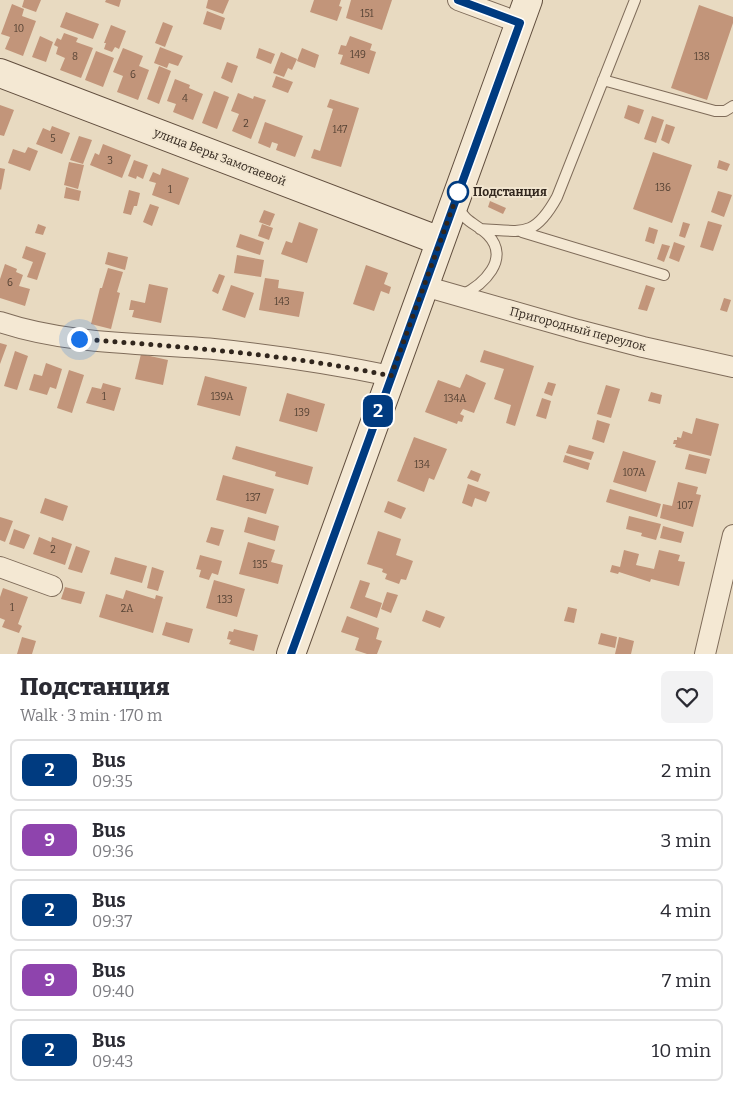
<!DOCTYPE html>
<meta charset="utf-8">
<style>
:root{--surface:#fff;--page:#f2f2f3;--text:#2b2b33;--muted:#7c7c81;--line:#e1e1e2}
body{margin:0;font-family:Bitter,serif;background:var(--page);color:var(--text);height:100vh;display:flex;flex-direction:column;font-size:19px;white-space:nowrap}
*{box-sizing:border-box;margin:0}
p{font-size:16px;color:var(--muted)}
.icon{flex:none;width:28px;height:28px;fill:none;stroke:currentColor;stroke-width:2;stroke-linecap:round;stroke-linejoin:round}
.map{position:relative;height:654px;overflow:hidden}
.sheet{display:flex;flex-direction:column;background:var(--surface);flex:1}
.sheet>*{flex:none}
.badge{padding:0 10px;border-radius:8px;font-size:18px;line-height:32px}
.you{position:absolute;width:25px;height:25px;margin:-12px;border:4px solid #fff;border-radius:50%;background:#1a73e8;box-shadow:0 0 0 8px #1a73e833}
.map>.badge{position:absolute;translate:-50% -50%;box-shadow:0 0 0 2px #fff}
.round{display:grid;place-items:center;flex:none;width:52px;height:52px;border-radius:8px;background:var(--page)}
.overview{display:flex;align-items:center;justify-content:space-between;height:85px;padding:0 20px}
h1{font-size:24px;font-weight:800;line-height:38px}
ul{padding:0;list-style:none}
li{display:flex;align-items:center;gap:15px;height:62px;margin:0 10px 8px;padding:0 10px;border:2px solid var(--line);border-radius:8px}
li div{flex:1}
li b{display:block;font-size:19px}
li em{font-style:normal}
li .badge{min-width:55px;font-weight:700;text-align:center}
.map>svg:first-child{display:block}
.building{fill:#c2957a}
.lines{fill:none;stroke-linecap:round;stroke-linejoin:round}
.lane-casing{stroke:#7f6c5a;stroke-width:12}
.street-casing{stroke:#7f6c5a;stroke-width:22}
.secondary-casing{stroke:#614e3e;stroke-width:30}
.lane{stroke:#f4e8d3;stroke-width:10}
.street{stroke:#f4e8d3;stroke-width:20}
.secondary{stroke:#f4e8d3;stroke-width:28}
.line-casing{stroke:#fff;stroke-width:11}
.line{stroke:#003b80;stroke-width:8}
.walk{stroke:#31261d;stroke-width:5;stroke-dasharray:0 9}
.stop-dot{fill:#fff;stroke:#003b80;stroke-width:2.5}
.labels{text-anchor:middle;stroke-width:4;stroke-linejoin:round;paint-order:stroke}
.number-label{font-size:10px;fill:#554234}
.street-label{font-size:12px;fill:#31261d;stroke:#f1e5cf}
.stop-label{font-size:12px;font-weight:bold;fill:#31261d;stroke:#f1e5cf;text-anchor:start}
</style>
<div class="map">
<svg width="733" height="654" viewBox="0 0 733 654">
<rect width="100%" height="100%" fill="#e8dac1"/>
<path class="building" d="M24 0H41L36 12 22 7Z
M106 0H121L119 7 105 2Z
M208 0H229L223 14 206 8Z
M314 0H341L339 6 342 7 337 21 310 12Z
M351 0H392L382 30 346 18Z
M12 4 24 9 22 16 36 21 23 56 5 49 10 37 1 34Z
M699 5 733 17V23L707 100 671 88Z
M207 11 225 18 221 30 203 24Z
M66 12 99 24 93 39 60 27Z
M163 22 173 26 165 47 155 43Z
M111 25 126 31 119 49 115 47 112 52 104 49 106 43H104Z
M64 33 78 38 76 42 93 48 81 78 60 70 65 58 56 54 58 47 54 45 57 38 61 40Z
M40 36 53 42 46 62 32 57Z
M350 36 372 44 370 50 376 52 369 74 340 64 343 55 338 54 341 45 346 46Z
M160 47 183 56 178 66 169 63 167 68 154 63Z
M123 48 143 56 139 66 149 70 138 100 117 92 123 76 113 72Z
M259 48 275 54 271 64 256 58Z
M302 48 319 55 315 68 297 61Z
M96 51 114 58 103 87 85 80Z
M281 52 297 59 292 70 288 68 284 77 273 73Z
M227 62 238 66 232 83 221 78Z
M159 66 171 71 159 104 147 99Z
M276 76 293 82 288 93 272 87Z
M175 79 190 85 189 88 203 94 193 120 173 112 176 104 167 101Z
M214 91 229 97 217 129 202 123Z
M238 93 253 99 254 96 266 100 251 139 232 131 239 114 231 111Z
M330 99 359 108 341 167 311 158 314 149 320 151 333 109 327 107Z
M0 105 14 110 4 136 0 135Z
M628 105 644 110 639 124 624 118Z
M652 116 664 120 656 143 644 139Z
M265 122 303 136 295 157 276 150 278 144 272 142 270 148 258 143Z
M666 124 675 127 669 144 661 140Z
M52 126 70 133 62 154 36 144 43 128 50 131Z
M79 136 92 140 83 164 70 160Z
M103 144 131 155 122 178 90 165 95 153 99 155Z
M28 147 38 151 30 171 8 163 13 149 25 153Z
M653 152 692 165 672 223 633 209Z
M134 160 148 165 143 179 137 176 136 179 128 176Z
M719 160 730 164 727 171 717 168Z
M69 162 84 165 78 189 64 185Z
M0 168 5 169 1 190 0 189Z
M162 168 189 178 179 205 152 195 156 183 149 181 153 172 160 175Z
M66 187 81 191 79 201 64 198Z
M129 190 140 193 137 206H134L131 215 123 213Z
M718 191 732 195 724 217 711 212Z
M490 201 506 208 503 214 488 207Z
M150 204 159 207 152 226 143 222Z
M264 210 275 214 270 226 259 222Z
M708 221 722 225 713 251 700 247Z
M299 222 318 229 307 263 281 254 286 241 292 243Z
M683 222 690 224 685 238 679 236Z
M38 224 46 227 43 235 35 233Z
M262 224 273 228 269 240 258 236Z
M649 227 658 230 654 244 645 241Z
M240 234 264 242 260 255 236 247Z
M674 242 685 246 679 262 669 258Z
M662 244 670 246 664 262 657 259Z
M26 246 46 253 37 280 27 277 33 262 22 258Z
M108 252 128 257 125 270 105 264Z
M237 255 264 260 261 277 234 273Z
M5 264 17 269 16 272 23 275 19 286 30 289 25 306 0 298V279Z
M366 265 388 273 384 284 391 287 389 294 381 291 374 311 353 304Z
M108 268 123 272 117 292 120 293 111 329 91 324 100 288H102Z
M219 274 225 276 218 294 212 291Z
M265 278 279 280 278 288 304 292 299 317 259 310Z
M149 284 168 288 161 323 132 317 134 310H129L131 300 145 303Z
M231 285 254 293 245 318 222 310Z
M646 285 655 288 647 311 638 309Z
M724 298 731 300 727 312 720 310Z
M0 343 7 345 0 364Z
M484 350 534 366 515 426 506 423 511 405 494 399 504 369 480 362Z
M15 351 28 356 17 390 4 386Z
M141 354 168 360 163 385 135 379Z
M46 363 62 369 56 389 50 387 47 395 29 390 34 374 42 376Z
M69 370 84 375 72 413 57 408Z
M466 374 486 383 474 413 463 409 460 414 464 416 462 422 458 421 457 424 425 412 438 380 460 388Z
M205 376 247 387 240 416 197 405Z
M548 382 556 384 552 396 544 393Z
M103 383 121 388 114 411 86 403 92 387 101 389Z
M606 385 620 389 611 418 597 414Z
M651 392 662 395 660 404 648 401Z
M287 393 325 404 317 432 279 421Z
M542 398 551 401 546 419 536 416Z
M696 418 719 424 711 456 675 447 676 444H673L674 440H677V437L681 438 683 431 692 434Z
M597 420 610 424 604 443 592 439Z
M414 437 447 449 434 480 429 478 424 492 397 481Z
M569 445 594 452 591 460 566 453Z
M236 446 313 467 308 485 275 476 276 472 232 459Z
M623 451 656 461 646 492 613 482Z
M689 454 710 459 706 474 685 469Z
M565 455 590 463 588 470 563 462Z
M471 470 481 474 478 482 467 478Z
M223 475 274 489 266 514 216 500Z
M678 482 698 487 696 494 701 495 693 527 660 518 663 504 672 506Z
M468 484 490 492 486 502 475 498 472 507 462 503Z
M610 489 661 504 657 517 606 502Z
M45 498 68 506 63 521 40 513Z
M388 501 406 508 401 519 384 512Z
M629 516 661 524 656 540 641 536 642 533 626 529Z
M0 517 13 521 5 542 0 540Z
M248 517 279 526 275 541 244 532Z
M663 526 684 532 681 543 660 538Z
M211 527 224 530 219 546 206 542Z
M14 529 30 535 24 549 9 544Z
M378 531 401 539 396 555 413 561 406 580 401 579 399 584 385 579 387 574 382 572 383 569 367 564Z
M39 537 51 542 52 537 72 544 65 565 33 554Z
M248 542 275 550 271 562 283 565 278 584 239 574Z
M76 546 90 551 82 573 68 569Z
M624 550 639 554 636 565 654 569 659 550 680 555 678 561 685 562 679 586 651 579 650 582 619 572 618 574 610 572 612 565 620 567Z
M200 555 222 561 218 575 212 573 209 580 199 577 201 570 196 569Z
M115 557 147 566 142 583 110 574Z
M152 567 164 571 158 591 147 588Z
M214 580 245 589 237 617 206 608Z
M360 580 370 583 365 597 382 603 377 618 350 608Z
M65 587 85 592 81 604 61 599Z
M3 588 28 597 18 624 22 626 19 633 2 627 5 620 0 618V597Z
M126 590 155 599 156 595 163 597 153 633 99 617 106 594 123 599Z
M387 592 398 595 391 613 381 609Z
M568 607 577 609 574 623 564 621Z
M426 610 445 617 440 628 422 621Z
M347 616 379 628 376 639 382 641 377 654H367L355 650 359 638 341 632Z
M166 622 193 629 189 643 162 635Z
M234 629 258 635 254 651 229 644 231 640 227 639 229 631 233 632Z
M601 633 617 637 615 648 598 644Z
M22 637 36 641 32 654H17Z
M619 637 634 641 631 654H615Z"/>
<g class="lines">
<g class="lane-casing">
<path id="lane" d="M603 80 715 111H725L733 106
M458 206C464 222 477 224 488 235 511 259 483 285 462 295
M480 229C522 231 534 239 557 197L635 0
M522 232 664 275"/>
</g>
<g class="street-casing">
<path id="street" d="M458 0 520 23
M424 286 578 330 643 347 733 367
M0 322C69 345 142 343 214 349 273 355 333 364 391 376
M0 567 52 586
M705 654 733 535"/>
</g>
<g class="secondary-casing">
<path id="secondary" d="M0 73 440 241
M291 654 528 0"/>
</g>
<use href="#lane" class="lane"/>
<use href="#street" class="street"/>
<use href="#secondary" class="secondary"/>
</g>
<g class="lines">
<g class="line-casing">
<path id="line" d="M291 654 520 23 458 0"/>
</g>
<use href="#line" class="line"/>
<path class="walk" d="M79 339C184 347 288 354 391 376L459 190 458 192"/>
</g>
<circle class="stop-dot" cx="458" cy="192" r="10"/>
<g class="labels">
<g class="number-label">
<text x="367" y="17">151</text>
<text x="19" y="32">10</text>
<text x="358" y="58">149</text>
<text x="75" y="60">8</text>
<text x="702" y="60">138</text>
<text x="133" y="78">6</text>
<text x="185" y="102">4</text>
<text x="246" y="127">2</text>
<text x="340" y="133">147</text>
<text x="53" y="142">5</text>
<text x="110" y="164">3</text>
<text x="663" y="191">136</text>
<text x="170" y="193">1</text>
<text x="10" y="286">6</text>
<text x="282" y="305">143</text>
<text x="104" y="400">1</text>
<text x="222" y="400">139А</text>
<text x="455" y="402">134А</text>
<text x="302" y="416">139</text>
<text x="422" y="468">134</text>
<text x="634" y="476">107А</text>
<text x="253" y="501">137</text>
<text x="685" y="509">107</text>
<text x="53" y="553">2</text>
<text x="260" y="568">135</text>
<text x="225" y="603">133</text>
<text x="12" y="611">1</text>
<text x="127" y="612">2А</text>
</g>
<g class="street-label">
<text transform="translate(220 157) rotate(21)" y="4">улица Веры Замотаевой</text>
<text transform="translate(578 329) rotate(15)" y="4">Пригородный переулок</text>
</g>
<g class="stop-label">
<text x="473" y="196">Подстанция</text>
</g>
</g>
</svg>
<div class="you" style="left:79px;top:339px"></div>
<b class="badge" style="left:378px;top:411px;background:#003b80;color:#fff">2</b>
</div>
<section class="sheet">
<div class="overview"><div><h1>Подстанция</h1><p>Walk · 3 min · 170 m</p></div><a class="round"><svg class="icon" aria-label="heart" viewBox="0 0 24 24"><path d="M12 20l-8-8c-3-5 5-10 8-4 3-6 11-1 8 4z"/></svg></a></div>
<ul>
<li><span class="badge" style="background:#003b80;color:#fff">2</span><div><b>Bus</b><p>09:35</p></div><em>2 min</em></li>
<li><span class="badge" style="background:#8e44ad;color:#fff">9</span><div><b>Bus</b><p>09:36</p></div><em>3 min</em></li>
<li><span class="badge" style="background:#003b80;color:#fff">2</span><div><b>Bus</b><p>09:37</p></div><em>4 min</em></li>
<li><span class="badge" style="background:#8e44ad;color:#fff">9</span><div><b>Bus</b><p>09:40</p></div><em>7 min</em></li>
<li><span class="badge" style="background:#003b80;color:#fff">2</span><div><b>Bus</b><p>09:43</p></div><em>10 min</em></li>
</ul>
</section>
